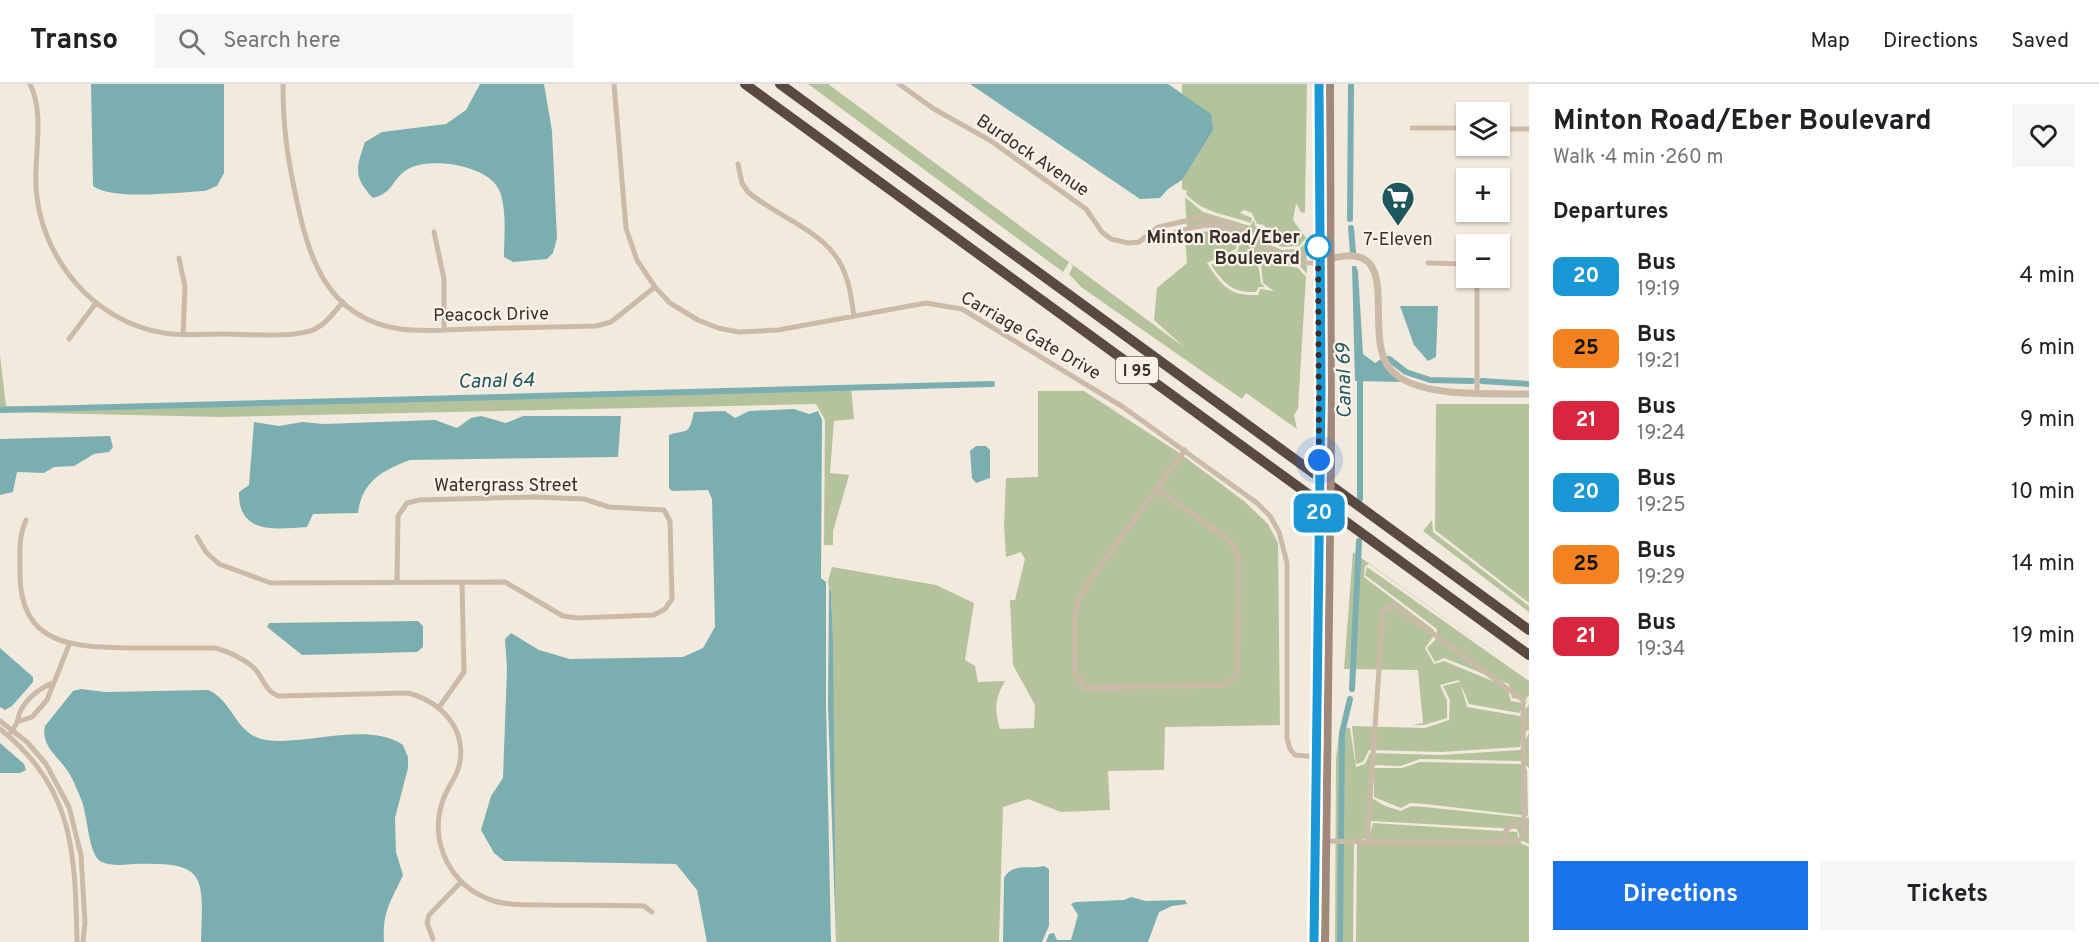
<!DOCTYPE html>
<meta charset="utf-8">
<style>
:root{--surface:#fff;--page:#f6f6f6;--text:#202124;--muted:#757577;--line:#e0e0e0;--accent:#1a73e8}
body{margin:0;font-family:Overpass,sans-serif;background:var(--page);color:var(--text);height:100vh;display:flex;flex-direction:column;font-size:22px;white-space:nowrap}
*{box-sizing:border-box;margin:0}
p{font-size:20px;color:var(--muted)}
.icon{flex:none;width:33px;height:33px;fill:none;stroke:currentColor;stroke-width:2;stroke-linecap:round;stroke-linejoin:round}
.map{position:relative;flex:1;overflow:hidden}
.panel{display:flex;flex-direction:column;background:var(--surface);width:570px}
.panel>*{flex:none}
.badge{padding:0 12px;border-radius:9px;font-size:21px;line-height:39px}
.controls{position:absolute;left:1456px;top:18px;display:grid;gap:12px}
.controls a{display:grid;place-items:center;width:54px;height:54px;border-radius:0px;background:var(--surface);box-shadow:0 2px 4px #0004;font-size:30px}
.you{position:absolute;width:30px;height:30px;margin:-15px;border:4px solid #fff;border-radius:50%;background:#1a73e8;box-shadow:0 0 0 9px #1a73e833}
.map>.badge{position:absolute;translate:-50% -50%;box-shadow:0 0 0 3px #fff}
h2{padding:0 24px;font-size:22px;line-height:54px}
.round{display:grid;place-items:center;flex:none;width:63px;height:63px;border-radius:0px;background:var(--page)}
.summary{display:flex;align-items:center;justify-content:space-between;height:102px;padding:0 24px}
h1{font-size:28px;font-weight:700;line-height:45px}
.cta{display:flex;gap:12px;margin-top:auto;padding:12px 24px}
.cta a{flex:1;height:69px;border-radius:0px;background:var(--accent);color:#fff;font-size:24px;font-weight:700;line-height:69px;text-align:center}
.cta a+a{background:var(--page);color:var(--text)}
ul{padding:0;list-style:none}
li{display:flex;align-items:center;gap:18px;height:72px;padding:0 24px}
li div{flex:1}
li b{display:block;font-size:22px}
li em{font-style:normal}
li .badge{min-width:66px;font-weight:700;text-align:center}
header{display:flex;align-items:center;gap:36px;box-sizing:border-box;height:84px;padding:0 30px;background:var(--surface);border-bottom:2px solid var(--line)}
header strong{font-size:28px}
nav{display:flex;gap:33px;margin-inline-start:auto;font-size:21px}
.search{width:420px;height:54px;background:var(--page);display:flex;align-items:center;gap:15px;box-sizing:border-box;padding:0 21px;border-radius:0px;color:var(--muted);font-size:22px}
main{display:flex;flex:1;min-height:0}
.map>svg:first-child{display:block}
.green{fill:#b5c39d}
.water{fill:#7baeb1}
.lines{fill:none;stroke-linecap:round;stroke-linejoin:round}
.canal{stroke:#7baeb1;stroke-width:6}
.minor{stroke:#ccbaa9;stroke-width:5}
.tertiary{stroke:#ccbaa9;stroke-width:7}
.secondary{stroke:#a0897a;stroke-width:8}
.motorway{stroke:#5a4940;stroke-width:10}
.secondary-bridge{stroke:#a0897a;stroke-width:8}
.line-casing{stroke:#fff;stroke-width:14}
.line{stroke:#1998d5;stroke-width:9}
.walk{stroke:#392e29;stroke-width:6;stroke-dasharray:0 10.8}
.stop-dot{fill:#fff;stroke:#1998d5;stroke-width:3}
.labels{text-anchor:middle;stroke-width:4.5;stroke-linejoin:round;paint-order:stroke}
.shield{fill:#faf3ea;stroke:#736963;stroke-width:1.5}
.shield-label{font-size:16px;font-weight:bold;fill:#392e29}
.street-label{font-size:18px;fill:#392e29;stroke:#faf3ea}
.stop-label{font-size:18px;font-weight:bold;fill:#392e29;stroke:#faf3ea;text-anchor:end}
.poi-label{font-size:18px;fill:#392e29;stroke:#faf3ea}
.water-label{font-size:20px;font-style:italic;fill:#1d565c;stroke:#faf3ea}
</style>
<header>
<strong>Transo</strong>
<div class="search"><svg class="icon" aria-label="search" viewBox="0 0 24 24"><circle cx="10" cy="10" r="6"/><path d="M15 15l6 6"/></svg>Search here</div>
<nav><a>Map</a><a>Directions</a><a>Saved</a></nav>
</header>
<main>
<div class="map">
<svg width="1529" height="858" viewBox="0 0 1529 858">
<rect width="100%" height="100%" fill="#f3eade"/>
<path class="green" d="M808 0H828L1184 263 1154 236 1157 204 1187 179 1185 150C1204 146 1223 145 1237 160L1236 165 1207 179C1222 202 1229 212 1258 211L1260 205 1274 207 1263 199 1261 180 1263 177 1298 184 1306 193 1298 325 1294 331 1297 345 1246 309 1242 315 1081 203 1069 190 1073 182 1069 178 1063 188Z
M1182 0H1307L1305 129 1301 128 1296 119 1293 136 1306 154 1299 162 1282 163 1268 157 1269 148 1264 141 1257 140 1252 129 1244 126 1240 129 1252 134 1251 139C1229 131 1202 129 1186 110L1187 107 1182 105V96L1210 31 1182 10Z
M1185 113 1203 128 1250 142 1254 136 1255 142 1262 144 1266 149 1265 159 1282 166 1299 165 1306 159 1307 190 1299 181 1263 174 1258 179 1261 199 1265 203H1259L1256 208C1233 209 1224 200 1211 181L1237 168 1240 159C1226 143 1207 142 1187 146Z
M0 271 6 322 218 321 851 303 854 335 834 337 830 389 849 391 848 395 833 447V461H824L825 336 816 320 220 333 0 328Z
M1038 307H1084L1178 368 1244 417 1268 440 1278 459 1280 641 1165 643 1164 686 1108 687 1110 726 1061 728 1028 715 1003 723 999 858H836L832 523 828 497 832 483 936 501 974 519 965 576 975 582 978 598 1005 597C995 614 994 626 1000 645L1034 644 1035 621 1013 581 1010 516H1015L1025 475 1021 468 1006 473 1004 441 1006 394 1038 393Z
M1436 320H1529V519L1435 446Z
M1432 436 1433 448 1529 522V528L1423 447Z
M1353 468 1529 594 1369 480 1365 482 1364 493 1434 546 1433 553 1425 564 1434 580 1444 577 1507 603 1511 617 1525 619 1529 615 1519 629 1469 620 1459 596 1440 601 1447 617V634L1424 641H1412L1423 639 1418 586 1344 585Z
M1367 483 1529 597V611L1525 616 1512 614 1509 600 1444 574 1435 578 1427 564 1436 555 1437 545 1365 491Z
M1460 598 1467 623 1520 632 1529 621V646L1524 648 1520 663 1441 668 1369 666 1363 678 1356 680 1352 642 1425 644 1449 636 1450 616 1443 602Z
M1340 643 1350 644 1356 683 1365 680 1370 669 1441 671 1520 666 1529 649V684L1521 677 1420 675 1401 682 1374 681 1372 714 1385 722 1401 727 1411 722 1425 723 1529 734V760L1521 756 1517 745 1371 737 1366 754 1354 758 1353 858H1335L1336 674Z
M1420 678 1520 680 1527 686 1528 732 1425 720 1410 719 1401 724 1374 713V684H1402Z
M1373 739 1517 748 1519 758 1529 763V858H1356L1357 758 1368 756Z"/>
<path class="water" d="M91 0H224V89L217 102 205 107C178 108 114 117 93 102Z
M480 0H544L552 47 557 154 553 169 547 175 513 178 504 173C504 152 507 128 500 108 491 81 430 72 408 85 391 95 395 108 373 114 353 93 356 84 365 58L382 48 446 40 466 26Z
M970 0H1168L1211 30 1213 46 1182 96 1168 105 1160 114 1140 115Z
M1352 182H1356L1358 187 1363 270 1375 279 1381 275 1389 288 1401 298 1355 297Z
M1400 222H1438L1436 273 1428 277 1414 261Z
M794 325 809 330 818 327 822 336 821 494 826 498V621L831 858H707L697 806 676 780 504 777 494 769 481 746 491 712 503 694 507 585 505 555 511 549 539 566 570 575 683 573 703 564 715 543 712 415 708 406 672 407 669 404V351C689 344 688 353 694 328L725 327 735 334 749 327Z
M481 332 506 339 523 332H621L618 373 410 376C383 386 362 397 358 429L313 430 307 443C276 445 238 451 239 408L249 401 254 338 279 342 302 338 324 340 435 336 457 344 471 334Z
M110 352 113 363 109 368 94 370 74 382 54 383 44 389 17 388 13 408 0 411V355Z
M976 362H986L990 366V394L976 399 972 394 970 367Z
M829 505 831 508 833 556 836 858 828 621Z
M418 537 423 542V563L417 568 302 571 267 543 269 539Z
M0 564 33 593V598L12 622 5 626 0 623Z
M81 605 105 608 208 606C233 616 235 651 266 656 306 662 367 637 403 661L408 673V684L395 734 396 768 403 791C391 818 382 827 384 858H201C203 792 208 777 134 780 124 781 111 782 102 778 88 773 88 730 81 715 77 706 74 697 69 689 60 674 40 662 45 642L73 607Z
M0 659 24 680 26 686 20 689H0Z
M1044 782 1049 785V842L1042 858H1003L1004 794C1013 778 1028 786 1044 782Z
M1131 813 1146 817 1185 816 1187 820 1172 822 1159 828 1148 858H1046L1049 850 1054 849 1057 856H1071L1078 831 1071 820 1075 818 1124 816Z"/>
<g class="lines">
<path class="canal" d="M1350 135 1351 0
M1351 144 1353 168
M1389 275 1406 288 1430 296 1472 297
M1360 290V415
M1482 297 1529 300
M0 326 992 300
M1352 605 1359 457
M1340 858 1342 649 1350 615"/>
<path class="minor" d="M30 0C45 30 34 71 36 103 40 173 93 238 164 249 183 252 203 250 223 250 246 250 298 255 317 244 328 238 335 227 343 218
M283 0C283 43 287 71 296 113 309 175 327 234 400 245 423 248 446 246 469 245 511 244 554 243 596 242L611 238 655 203
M614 0 626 144 637 176 655 203 670 219 698 236 718 244 739 248 778 246 926 219 962 225 1123 323 1257 419 1270 432 1279 448 1287 479V654L1290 665 1295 671 1327 674
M899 0 934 25 991 57 1086 125 1102 148 1111 155 1128 159 1139 158 1158 143 1199 134 1218 136 1242 144 1276 170 1318 169
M1412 44H1467
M1500 45H1529
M738 80 742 99 748 108C782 137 834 148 847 196 851 207 852 220 854 232
M434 148 444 195V246
M1146 154C1175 155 1191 136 1222 143 1241 148 1248 162 1264 171 1280 180 1300 179 1318 179
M179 174 185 203 183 251
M1428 179 1467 180
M1500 180H1507
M69 255 96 219
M1477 309V194
M1157 405 1226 454 1235 464 1239 479 1237 593 1225 601 1083 604 1075 587V532L1078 516 1091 495 1185 366
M26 436C18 454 20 471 20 490 20 563 75 563 132 564 160 564 187 564 215 564 228 567 244 575 254 584 264 594 264 606 278 612L408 609C441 618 468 645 459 682 456 694 447 704 443 716 428 759 451 803 494 817 509 822 528 820 544 821 577 821 611 821 644 822L652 828
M197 453 206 468 219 480 271 499 505 498 563 532 577 534 654 531 665 525 672 515 670 437 664 426 609 423 584 415 533 413 419 416 407 419 398 432 397 498
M440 622 464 588 462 499
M0 637 27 658 46 680 69 723 81 771 85 839 83 858
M20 637 32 633 47 616 69 561
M0 645C75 704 75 771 77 858
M11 648C21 636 16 635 21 626 28 613 39 605 52 599
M1522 740 1513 741 1506 746 1504 758 1520 756 1524 749H1529
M1327 757 1367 758
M1504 758H1367L1383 527 1394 521 1523 616 1524 749
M433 855 427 839 429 831 461 798"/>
<path class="tertiary" d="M1318 179C1413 143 1358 250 1391 286 1417 315 1492 309 1529 310"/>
<path class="secondary" d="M1319 0V376
M1330 0 1331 383
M1314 858 1319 437
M1325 858 1330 445"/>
<path class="motorway" d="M745 0 1529 571
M780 0 1529 546"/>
<path class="secondary-bridge" d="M1319 437V376
M1330 445 1331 383"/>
</g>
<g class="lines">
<g class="line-casing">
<path id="line" d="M1314 858 1321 307 1319 0"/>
</g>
<use href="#line" class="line"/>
<path class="walk" d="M1318 163 1319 376"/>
</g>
<defs>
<g id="supermarket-pin" transform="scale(1.725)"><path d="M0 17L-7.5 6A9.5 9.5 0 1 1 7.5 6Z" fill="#1d565c" stroke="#faf3ea"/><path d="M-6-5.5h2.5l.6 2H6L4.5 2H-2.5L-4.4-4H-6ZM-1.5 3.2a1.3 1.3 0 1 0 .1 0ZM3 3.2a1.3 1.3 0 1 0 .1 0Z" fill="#fff"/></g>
</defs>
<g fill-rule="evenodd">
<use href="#supermarket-pin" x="1398" y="114"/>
</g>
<circle class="stop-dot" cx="1318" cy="163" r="12"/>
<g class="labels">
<rect class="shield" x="1116" y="273" width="42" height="26" rx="4.5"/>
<g class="shield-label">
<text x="1137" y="292">I 95</text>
</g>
<g class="street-label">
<text transform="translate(1033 71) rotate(34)" y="6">Burdock Avenue</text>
<text transform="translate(491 230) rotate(-1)" y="6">Peacock Drive</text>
<text transform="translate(1031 251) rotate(30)" y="6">Carriage Gate Drive</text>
<text x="506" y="407">Watergrass Street</text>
</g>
<g class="stop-label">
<text x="1300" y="159">Minton Road/Eber<tspan x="1300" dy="21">Boulevard</tspan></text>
</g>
<g class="poi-label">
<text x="1398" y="161">7-Eleven</text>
</g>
<g class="water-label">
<text transform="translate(496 296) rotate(-1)" y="7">Canal 64</text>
<text transform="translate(1343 297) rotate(-91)" y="7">Canal 69</text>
</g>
</g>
</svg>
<div class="controls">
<a><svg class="icon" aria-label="layers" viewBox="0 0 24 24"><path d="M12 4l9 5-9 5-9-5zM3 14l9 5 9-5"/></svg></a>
<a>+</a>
<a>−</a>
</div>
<div class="you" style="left:1319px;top:376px"></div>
<b class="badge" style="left:1319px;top:429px;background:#1998d5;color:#fff">20</b>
</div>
<section class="panel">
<div class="summary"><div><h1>Minton Road/Eber Boulevard</h1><p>Walk · 4 min · 260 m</p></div><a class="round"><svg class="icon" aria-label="heart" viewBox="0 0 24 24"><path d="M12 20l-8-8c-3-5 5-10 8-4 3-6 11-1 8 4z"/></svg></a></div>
<h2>Departures</h2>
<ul>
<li><span class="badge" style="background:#1998d5;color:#fff">20</span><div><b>Bus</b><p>19:19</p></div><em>4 min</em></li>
<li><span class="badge" style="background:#f58220;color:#111">25</span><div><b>Bus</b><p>19:21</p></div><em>6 min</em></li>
<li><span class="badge" style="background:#d7263d;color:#fff">21</span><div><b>Bus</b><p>19:24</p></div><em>9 min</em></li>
<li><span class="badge" style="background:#1998d5;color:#fff">20</span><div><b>Bus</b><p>19:25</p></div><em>10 min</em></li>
<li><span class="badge" style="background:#f58220;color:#111">25</span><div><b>Bus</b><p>19:29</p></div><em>14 min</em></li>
<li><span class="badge" style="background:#d7263d;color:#fff">21</span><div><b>Bus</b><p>19:34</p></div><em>19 min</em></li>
</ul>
<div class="cta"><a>Directions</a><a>Tickets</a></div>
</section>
</main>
